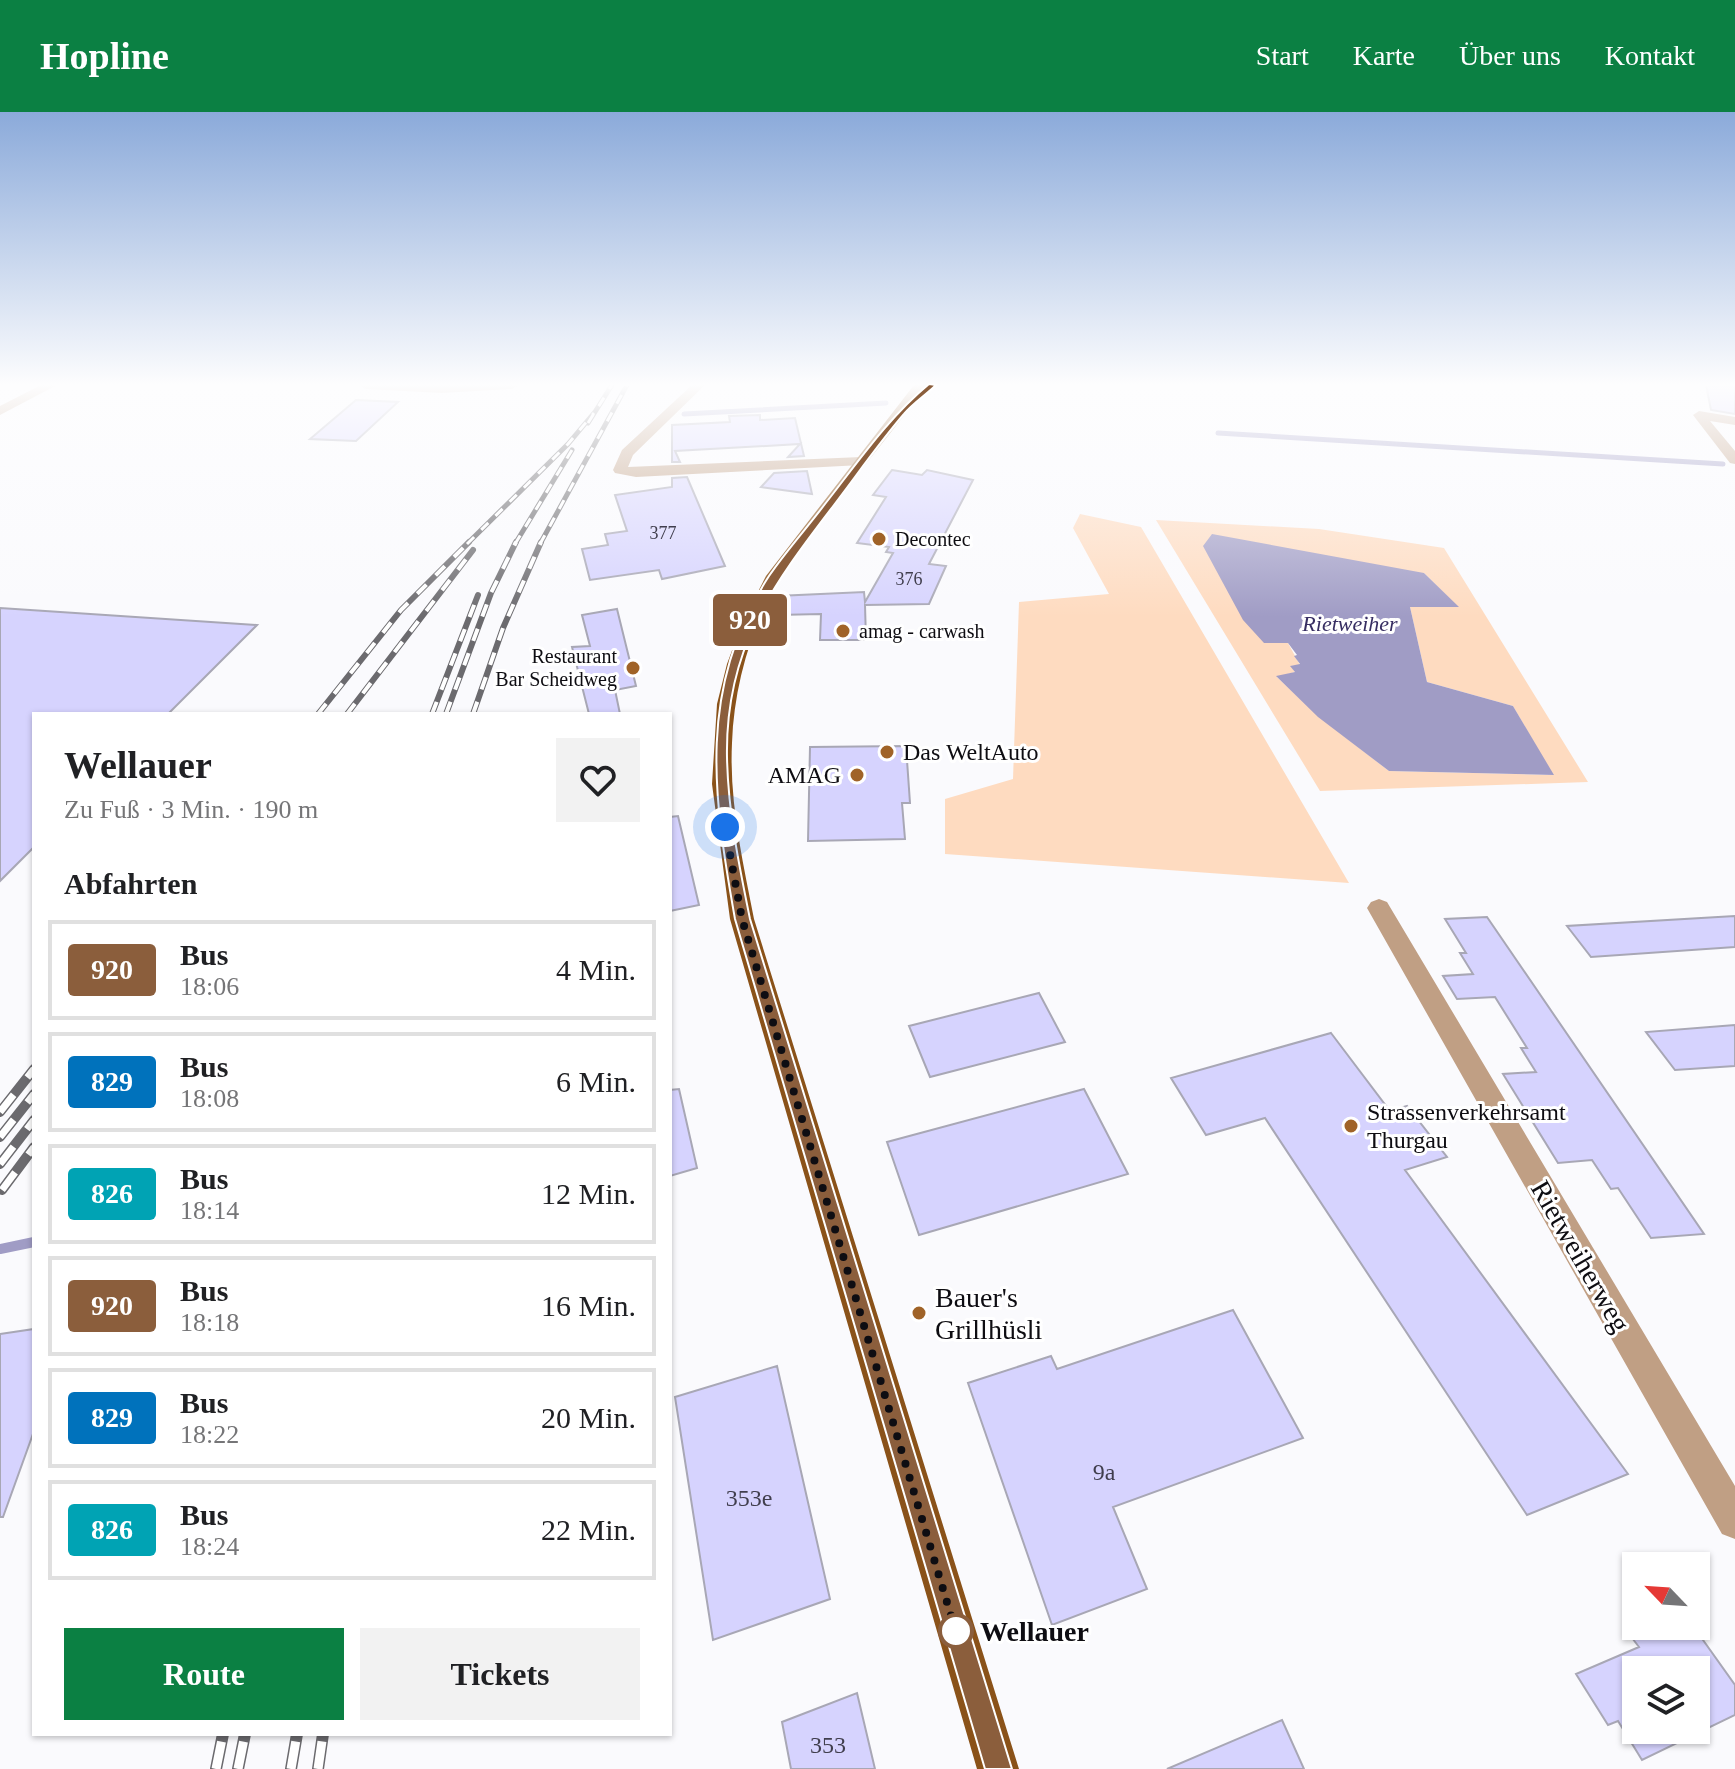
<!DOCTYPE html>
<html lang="de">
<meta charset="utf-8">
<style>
:root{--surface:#fff;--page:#f2f2f2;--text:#202124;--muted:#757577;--line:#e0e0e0;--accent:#0b8043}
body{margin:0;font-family:"Times New Roman",serif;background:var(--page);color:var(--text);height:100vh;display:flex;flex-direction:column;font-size:30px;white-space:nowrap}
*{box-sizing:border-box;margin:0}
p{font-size:26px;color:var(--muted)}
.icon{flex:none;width:44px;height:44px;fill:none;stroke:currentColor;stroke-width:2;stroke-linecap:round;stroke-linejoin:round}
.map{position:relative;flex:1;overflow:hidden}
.panel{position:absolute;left:32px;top:600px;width:640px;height:1024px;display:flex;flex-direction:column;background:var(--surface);border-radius:0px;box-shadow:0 2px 6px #0004}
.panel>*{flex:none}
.badge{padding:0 16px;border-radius:6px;font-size:28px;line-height:52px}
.needle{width:52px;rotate:295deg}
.fabs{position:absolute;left:1622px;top:1440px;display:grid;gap:16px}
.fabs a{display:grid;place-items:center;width:88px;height:88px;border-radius:0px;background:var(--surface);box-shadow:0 2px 6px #0004;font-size:40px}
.you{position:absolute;width:40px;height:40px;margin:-20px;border:6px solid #fff;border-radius:50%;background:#1a73e8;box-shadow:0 0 0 12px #1a73e833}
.map>.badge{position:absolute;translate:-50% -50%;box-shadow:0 0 0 4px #fff}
h2{padding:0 32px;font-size:30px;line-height:72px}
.round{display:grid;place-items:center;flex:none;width:84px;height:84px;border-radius:0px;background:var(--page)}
.overview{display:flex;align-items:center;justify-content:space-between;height:136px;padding:0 32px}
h1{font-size:38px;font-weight:800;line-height:60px}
.cta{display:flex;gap:16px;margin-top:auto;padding:16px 32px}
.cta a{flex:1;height:92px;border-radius:0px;background:var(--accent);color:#fff;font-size:32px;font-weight:800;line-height:92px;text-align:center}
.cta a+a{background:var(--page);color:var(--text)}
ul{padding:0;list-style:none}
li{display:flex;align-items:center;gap:24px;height:100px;margin:0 16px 12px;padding:0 16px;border:4px solid var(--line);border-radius:0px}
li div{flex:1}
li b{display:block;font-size:30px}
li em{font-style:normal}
li .badge{min-width:88px;font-weight:700;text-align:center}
header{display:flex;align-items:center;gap:48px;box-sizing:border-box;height:112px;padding:0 40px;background:var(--accent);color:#fff}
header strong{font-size:38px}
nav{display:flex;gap:44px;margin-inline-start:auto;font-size:28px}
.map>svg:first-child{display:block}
.green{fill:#fedbc0;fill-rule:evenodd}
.water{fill:#a09cc5}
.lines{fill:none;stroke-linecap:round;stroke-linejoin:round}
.stream-far1{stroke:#a09cc5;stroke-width:5}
.stream{stroke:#a09cc5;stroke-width:10}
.building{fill:#d6d3fe;stroke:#a8a7b5;stroke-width:2;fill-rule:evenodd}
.street{fill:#c09f84;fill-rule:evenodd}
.primary{fill:#8a5219;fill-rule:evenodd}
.rail-far3-casing{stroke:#6b6a6e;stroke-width:5}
.rail-far2-casing{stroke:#6b6a6e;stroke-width:6}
.rail-far1-casing{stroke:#6b6a6e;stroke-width:10}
.rail-casing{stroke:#6b6a6e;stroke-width:12}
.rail-far3{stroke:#fff;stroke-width:3;stroke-dasharray:10;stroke-linecap:butt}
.rail-far2{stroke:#fff;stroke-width:4;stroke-dasharray:13;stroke-linecap:butt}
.rail-far1{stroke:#fff;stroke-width:7;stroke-dasharray:22;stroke-linecap:butt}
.rail{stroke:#fff;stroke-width:9;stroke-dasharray:28;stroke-linecap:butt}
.line{fill:#8b5e3c;stroke:#fff;stroke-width:2}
.walk{stroke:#0e0d12;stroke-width:8;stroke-dasharray:0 14.4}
.poi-dot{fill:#a06328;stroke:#fff;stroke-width:3}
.stop-dot{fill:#fff;stroke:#8b5e3c;stroke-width:4}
.labels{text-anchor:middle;stroke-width:6;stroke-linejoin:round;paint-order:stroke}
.far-number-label{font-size:18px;fill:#403e4d}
.far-poi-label{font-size:20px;fill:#0e0d12;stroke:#fff;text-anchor:start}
.far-water-label{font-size:22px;font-style:italic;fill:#372e62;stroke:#fff}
.poi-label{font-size:24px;fill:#0e0d12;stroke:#fff;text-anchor:start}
.near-number-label{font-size:24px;fill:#403e4d}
.near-street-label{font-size:28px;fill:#0e0d12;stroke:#fff}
.near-poi-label{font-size:28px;fill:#0e0d12;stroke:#fff;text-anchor:start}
.near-stop-label{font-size:28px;font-weight:bold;fill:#0e0d12;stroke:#fff;text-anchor:start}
</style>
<header>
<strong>Hopline</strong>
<nav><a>Start</a><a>Karte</a><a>Über uns</a><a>Kontakt</a></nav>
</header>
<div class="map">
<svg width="1735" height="1657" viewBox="0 0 1735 1657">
<rect width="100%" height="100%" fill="#fafafd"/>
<path class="green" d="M1080 402 1141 415 1349 771 945 742V687L1013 667 1019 490 1109 482 1073 416Z
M1156 408 1319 417 1444 436 1588 670 1320 679ZM1424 461 1458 495H1410L1427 570 1513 594 1553 663 1389 659 1318 604 1277 565 1295 560 1291 554 1300 553 1288 531Z"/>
<path class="water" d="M1212 422 1424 461 1459 495H1410L1427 570 1513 594 1554 663 1389 659 1318 605 1276 564 1295 560 1290 554 1300 552 1294 544 1297 543 1288 531H1264L1243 508 1203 434Z"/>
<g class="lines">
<path class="stream-far1" d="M684 302 886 291
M1218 321 1723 352"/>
<path class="stream" d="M0 1137 34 1130"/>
</g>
<path class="building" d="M1706 273H1735V302L1711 298Z
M356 288 398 290 356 329 310 327Z
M760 303V308L795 306 804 344 788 345 800 332 675 339 680 350H672V313L730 310 729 304Z
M892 358 922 363 927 358 973 368 929 452 946 454 929 492 865 493 866 528H820L821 502 777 503V484L864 480 865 490 893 441 886 440 889 435 857 431 886 385 873 383Z
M807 359 812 382 761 375 774 361Z
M687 365 725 454 662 467 659 458 590 468 582 437 608 433 605 422 627 419 615 383 672 375V366Z
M0 496 257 513 168 602H34V735L0 769Z
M617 497 636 574 615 578 620 602H589L572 535 590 534 582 503Z
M906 634 910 691H902L905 727 808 729 810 635Z
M678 704 699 793 670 799V705Z
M1735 804V835L1591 845 1567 814Z
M1487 805 1704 1122 1651 1126 1618 1076 1611 1077 1592 1048 1558 1051 1503 962 1536 960 1521 936H1527L1495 885 1457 887 1443 864 1473 862 1460 841H1466L1445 807Z
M1039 881 1065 930 930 965 909 914Z
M1735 913V954L1675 958 1646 920Z
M1331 921 1390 999 1407 994 1447 1045 1405 1058 1628 1362 1527 1403 1265 1006 1206 1023 1171 966Z
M679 977 697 1056 670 1064V978Z
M1084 977 1128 1062 919 1123 887 1030Z
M1233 1198 1303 1326 1113 1395 1147 1477 1052 1513 968 1271 1051 1244 1057 1257Z
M34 1217V1319L3 1405H0V1222Z
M777 1254 830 1487 713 1528 675 1285Z
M1646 1514H1693L1735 1573V1603L1642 1648 1618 1609 1608 1613 1576 1562 1639 1535 1629 1522ZM1636 1558H1696V1618H1636Z
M857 1581 875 1657H791L782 1610Z
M1282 1608 1304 1657H1167Z"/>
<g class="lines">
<path class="street" d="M41 273H57L0 303V294Z
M360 273H518L512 277 442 281 366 277Z
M692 273H705L633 343 628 355 861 345 868 349 861 353 636 365 615 361 613 358 622 338Z
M1699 299 1735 305V313L1710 309 1735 339V352L1730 351 1693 303Z
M1379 787 1387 790 1735 1374V1427L1722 1422 1367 796 1371 790Z"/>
<path class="primary" d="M914 273H927C880 337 826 397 783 463 751 511 734 575 732 631 729 690 743 750 754 807L1019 1657H977L730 807 712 672 717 592 727 552 743 509 766 464Z"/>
<g class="rail-far3-casing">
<path id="rail-far3" d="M588 311 612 273
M467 432 568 332 594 301
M515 432 572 338
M540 432 627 273"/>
</g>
<g class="rail-far2-casing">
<path id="rail-far2" d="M318 602 401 498 469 430
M347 602 473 438
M432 602 478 483
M446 602 491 481 516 430
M473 602 503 516 541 430"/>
</g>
<g class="rail-far1-casing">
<path id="rail-far1" d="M0 1000 34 957
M0 1025 34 982
M0 1052 34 1008
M2 1078 34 1035"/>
</g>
<g class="rail-casing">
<path id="rail" d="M216 1657 223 1622
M238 1657 245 1622
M291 1657 297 1622
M318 1657 323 1622"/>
</g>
<use href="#rail-far3" class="rail-far3"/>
<use href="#rail-far2" class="rail-far2"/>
<use href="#rail-far1" class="rail-far1"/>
<use href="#rail" class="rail"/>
</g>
<linearGradient id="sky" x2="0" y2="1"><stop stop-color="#8baada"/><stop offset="0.54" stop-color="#fdfdfe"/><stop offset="1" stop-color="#fdfdfe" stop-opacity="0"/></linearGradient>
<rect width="1735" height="505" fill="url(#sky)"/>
<path class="line" d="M929 272 936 273C926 283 913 291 904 302 879 331 857 363 834 393 772 474 725 537 727 645 728 700 739 753 750 807L1012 1657H985L735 807C713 684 697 575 769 464 786 439 807 416 825 392 858 350 888 306 929 272Z"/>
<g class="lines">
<path class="walk" d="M725 715 742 807 958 1527 956 1519"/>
</g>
<g class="poi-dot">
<circle cx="879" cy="427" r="8"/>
<circle cx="843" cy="519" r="8"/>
<circle cx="633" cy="556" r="8"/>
<circle cx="887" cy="640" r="8"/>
<circle cx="857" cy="663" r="8"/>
<circle cx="1351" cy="1014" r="8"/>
<circle cx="919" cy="1201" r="8"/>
</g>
<circle class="stop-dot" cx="956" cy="1519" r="16"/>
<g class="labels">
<g class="far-number-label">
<text x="663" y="427">377</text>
<text x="909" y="473">376</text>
</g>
<g class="far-poi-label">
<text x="895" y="434">Decontec</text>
<text x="859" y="526">amag - carwash</text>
<text x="617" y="551" text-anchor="end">Restaurant<tspan x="617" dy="23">Bar Scheidweg</tspan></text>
</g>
<g class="far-water-label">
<text x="1350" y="519">Rietweiher</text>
</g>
<g class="poi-label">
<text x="903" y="648">Das WeltAuto</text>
<text x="841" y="671" text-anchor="end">AMAG</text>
<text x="1367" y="1008">Strassenverkehrsamt<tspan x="1367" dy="28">Thurgau</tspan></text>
</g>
<g class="near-number-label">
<text x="1104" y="1368">9a</text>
<text x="749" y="1394">353e</text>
<text x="828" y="1641">353</text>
</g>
<g class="near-street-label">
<text transform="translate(1581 1144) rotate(60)" y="10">Rietweiherweg</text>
</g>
<g class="near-poi-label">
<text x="935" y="1195">Bauer's<tspan x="935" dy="32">Grillhüsli</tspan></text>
</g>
<g class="near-stop-label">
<text x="980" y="1529">Wellauer</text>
</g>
</g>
</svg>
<div class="fabs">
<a><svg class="needle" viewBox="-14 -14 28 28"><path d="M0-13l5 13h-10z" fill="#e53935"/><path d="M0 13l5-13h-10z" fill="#757577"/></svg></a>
<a><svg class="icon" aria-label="layers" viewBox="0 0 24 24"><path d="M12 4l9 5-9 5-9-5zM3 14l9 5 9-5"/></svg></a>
</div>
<div class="you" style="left:725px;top:715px"></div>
<b class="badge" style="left:750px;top:508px;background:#8b5e3c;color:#fff">920</b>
<section class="panel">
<div class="overview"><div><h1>Wellauer</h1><p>Zu Fuß · 3 Min. · 190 m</p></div><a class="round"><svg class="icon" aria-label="heart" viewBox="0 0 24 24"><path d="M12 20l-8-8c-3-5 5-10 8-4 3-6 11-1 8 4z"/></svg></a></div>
<h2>Abfahrten</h2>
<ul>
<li><span class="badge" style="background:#8b5e3c;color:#fff">920</span><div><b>Bus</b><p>18:06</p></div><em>4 Min.</em></li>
<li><span class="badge" style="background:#0072bc;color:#fff">829</span><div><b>Bus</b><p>18:08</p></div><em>6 Min.</em></li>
<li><span class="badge" style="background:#00a3b4;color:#fff">826</span><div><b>Bus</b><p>18:14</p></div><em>12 Min.</em></li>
<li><span class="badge" style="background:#8b5e3c;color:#fff">920</span><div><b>Bus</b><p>18:18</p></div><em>16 Min.</em></li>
<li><span class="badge" style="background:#0072bc;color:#fff">829</span><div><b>Bus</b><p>18:22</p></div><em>20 Min.</em></li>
<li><span class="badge" style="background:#00a3b4;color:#fff">826</span><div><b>Bus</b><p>18:24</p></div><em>22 Min.</em></li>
</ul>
<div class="cta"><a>Route</a><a>Tickets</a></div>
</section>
</div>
